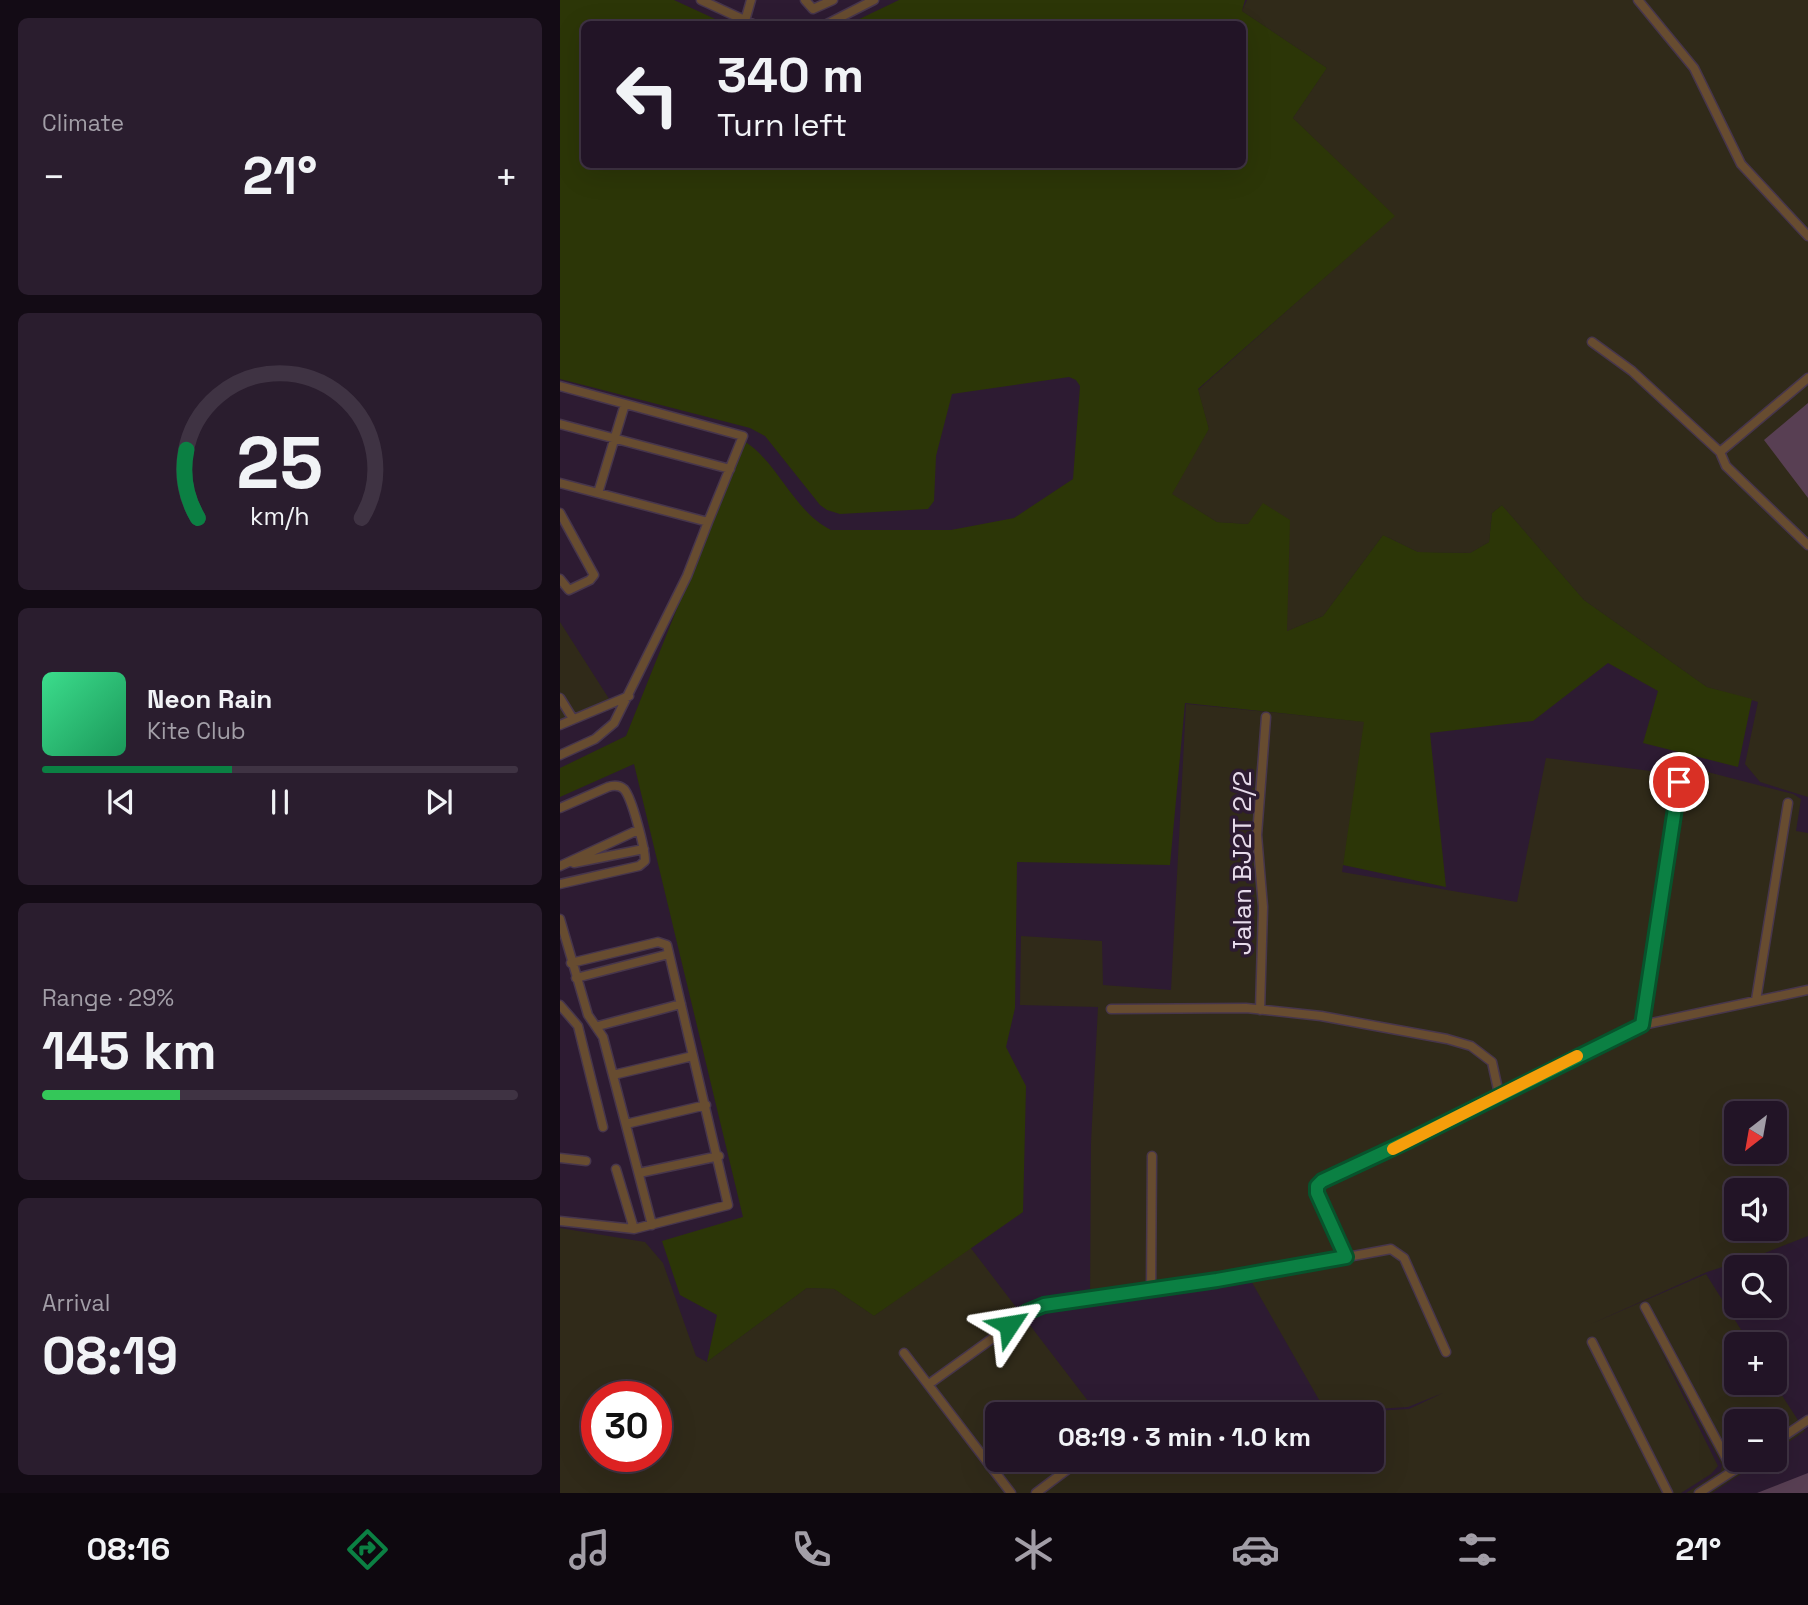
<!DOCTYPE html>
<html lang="en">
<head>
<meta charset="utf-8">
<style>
  :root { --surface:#221426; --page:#2a1d2e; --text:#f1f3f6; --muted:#a29ea7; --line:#3f3343; --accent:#0b8043 }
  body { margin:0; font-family:"Space Grotesk",sans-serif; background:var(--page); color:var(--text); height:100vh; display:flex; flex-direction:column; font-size:26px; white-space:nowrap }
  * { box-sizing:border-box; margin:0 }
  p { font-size:23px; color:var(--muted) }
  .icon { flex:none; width:38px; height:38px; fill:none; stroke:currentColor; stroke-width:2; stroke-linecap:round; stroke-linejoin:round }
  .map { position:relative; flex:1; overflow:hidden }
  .details { display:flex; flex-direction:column; gap:18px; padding:18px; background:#130b15; width:560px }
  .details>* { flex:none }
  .banner { position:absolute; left:21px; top:21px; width:665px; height:147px; border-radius:10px; box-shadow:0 7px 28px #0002,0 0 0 2px var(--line); background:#221426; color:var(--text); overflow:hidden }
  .needle { width:46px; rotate:211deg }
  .controls { position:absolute; left:1164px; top:1101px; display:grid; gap:14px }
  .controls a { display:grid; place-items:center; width:63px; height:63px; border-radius:10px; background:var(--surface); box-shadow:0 7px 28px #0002,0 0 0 2px var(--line); font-size:35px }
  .speed { position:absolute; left:21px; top:1381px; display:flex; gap:14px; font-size:35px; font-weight:700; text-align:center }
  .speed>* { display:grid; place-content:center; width:91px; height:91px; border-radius:50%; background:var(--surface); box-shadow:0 7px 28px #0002,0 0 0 2px var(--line); line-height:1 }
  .speed .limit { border:10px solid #d22; background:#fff; color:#111 }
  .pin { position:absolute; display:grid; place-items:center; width:60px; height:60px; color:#fff; margin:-30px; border:4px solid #fff; border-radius:50%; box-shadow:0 2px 7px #0007 }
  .me { position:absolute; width:77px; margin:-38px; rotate:57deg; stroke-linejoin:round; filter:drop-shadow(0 0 5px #0008) }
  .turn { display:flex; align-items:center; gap:24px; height:147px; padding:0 21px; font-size:32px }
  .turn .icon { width:91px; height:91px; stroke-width:2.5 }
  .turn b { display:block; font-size:49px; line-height:60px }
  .big { font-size:52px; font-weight:700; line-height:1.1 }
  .details .card { flex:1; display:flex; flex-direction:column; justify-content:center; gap:10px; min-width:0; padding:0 24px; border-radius:10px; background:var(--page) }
  .details .dial { align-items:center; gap:0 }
  .dial svg { height:182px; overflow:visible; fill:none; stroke:var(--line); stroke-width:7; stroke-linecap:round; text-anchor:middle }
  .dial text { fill:var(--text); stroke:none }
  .song { display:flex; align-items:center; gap:21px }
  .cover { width:84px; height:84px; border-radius:10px; background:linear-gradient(135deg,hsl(150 70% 55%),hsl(150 70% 35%)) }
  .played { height:7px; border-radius:4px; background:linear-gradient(90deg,var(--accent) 40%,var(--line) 40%) }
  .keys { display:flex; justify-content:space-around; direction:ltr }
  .heat { display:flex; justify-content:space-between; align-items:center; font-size:38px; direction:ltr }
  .charge { height:10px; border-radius:5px; background:linear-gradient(90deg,#34c759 29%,var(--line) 0) }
  .trip { position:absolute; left:425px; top:1402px; width:399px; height:70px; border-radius:10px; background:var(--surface); box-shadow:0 7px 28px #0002,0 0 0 2px var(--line); font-weight:700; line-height:70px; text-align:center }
  .menu { display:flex; height:112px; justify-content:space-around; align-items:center; background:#0e080f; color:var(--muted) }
  .menu .icon { width:49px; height:49px }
  .menu .active { color:var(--accent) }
  .menu b { font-size:32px; color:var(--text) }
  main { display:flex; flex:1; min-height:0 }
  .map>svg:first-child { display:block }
  .industrial { fill:#302a19; fill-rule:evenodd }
  .green { fill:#2c3607 }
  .building { fill:#583f53 }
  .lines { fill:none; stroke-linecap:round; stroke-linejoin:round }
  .minor-casing { stroke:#47364c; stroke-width:11 }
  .minor { stroke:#674c30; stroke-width:8 }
  .route-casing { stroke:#07532c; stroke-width:18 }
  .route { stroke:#0b8043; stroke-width:12 }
  .slow { stroke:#f59e0b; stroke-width:12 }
  .labels { text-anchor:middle; stroke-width:7; stroke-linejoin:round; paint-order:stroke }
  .street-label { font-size:26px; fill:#e7dbeb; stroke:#2d1b32 }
</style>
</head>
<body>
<main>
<section class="details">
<div class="card"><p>Climate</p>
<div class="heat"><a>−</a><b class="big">21°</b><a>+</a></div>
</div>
<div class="card dial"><svg viewBox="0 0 100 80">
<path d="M14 69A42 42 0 1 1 86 69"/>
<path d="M14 69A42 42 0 0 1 9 39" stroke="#0b8043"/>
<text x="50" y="56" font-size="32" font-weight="700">25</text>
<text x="50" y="72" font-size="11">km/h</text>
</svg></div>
<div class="card">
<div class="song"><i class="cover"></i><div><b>Neon Rain</b><p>Kite Club</p></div></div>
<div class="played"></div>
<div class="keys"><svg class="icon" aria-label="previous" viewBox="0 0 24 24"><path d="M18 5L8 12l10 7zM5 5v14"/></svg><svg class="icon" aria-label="pause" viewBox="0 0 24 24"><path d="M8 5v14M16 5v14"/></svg><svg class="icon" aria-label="next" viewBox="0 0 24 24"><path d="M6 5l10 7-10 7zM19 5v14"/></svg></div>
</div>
<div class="card"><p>Range · 29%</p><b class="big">145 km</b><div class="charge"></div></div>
<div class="card"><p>Arrival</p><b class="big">08:19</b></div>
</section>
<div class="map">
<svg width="1248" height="1493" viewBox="0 0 1248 1493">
  <rect width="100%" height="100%" fill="#2d1b32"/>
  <!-- industrial -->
  <path class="industrial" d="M687 0H1248V797L1200 782 1185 764 1198 702 1147 687 1024 600 942 505 932 513 929 542 910 553 858 552 823 535 763 616 727 631 688 524 657 522 611 494 649 429 638 390 834 216 733 118 767 68 682 11Z
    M0 622 53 705 0 730Z
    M626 704 807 722 782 872 957 902 986 758 1099 772 1101 757 1124 761 1132 768 1233 794 1241 799 1236 831 1248 833V1236L1197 1256 1147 1272 1031 1324 1146 1274 1190 1344H1176V1382L1214 1383 1245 1431 1215 1451 1214 1421H1176V1460H1202L1152 1493H1126L1161 1471 1162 1465 1099 1347 1158 1466 1151 1474 1121 1493H0V1228L85 1242 103 1263 136 1356 147 1362 247 1288 274 1289 314 1316 410 1247 538 1414H438V1460H812V1414H758L849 1409 883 1393 848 1407 766 1412 690 1279 530 1306 531 1143 538 1007 460 1005 461 936 542 941 543 985 611 990ZM1176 1113H1214V1152H1176ZM1176 1190H1214V1228H1176ZM37 1396H96V1456H37Z"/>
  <!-- green -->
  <path class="green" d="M0 0H114L166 24H24V164H682V24H289L339 0H685L682 11 767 68 733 118 835 216 638 389 649 429 612 494 657 522 688 524 703 503 730 520 727 631 763 616 823 535 858 552 910 553 929 542 932 513 942 505 1024 600 1147 687 1192 699 1178 767 1083 743 1098 691 1048 663 973 721 870 733 886 887 783 865 804 722 625 703 610 865 457 862 455 1008 446 1047 466 1086 463 1212 314 1316 274 1289 247 1288 147 1362 157 1315 120 1295 102 1241 183 1217 74 764 0 797V768L66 736 184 441C219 463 233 511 271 530H391L454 518 513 479 520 386 516 380 509 377 392 394 376 456 374 501 368 509 280 514 267 510 260 505 205 436 190 428 0 379Z"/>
  <!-- building -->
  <path class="building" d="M1248 403V498L1204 440Z
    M1248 1473V1493H1197Z"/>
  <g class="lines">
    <defs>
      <path id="minor" d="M141 0 193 24
        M245 0 253 9 273 0
        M1078 0 1134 68 1181 164 1248 236
        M185 21 191 0
        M267 24 314 0
        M1032 342 1072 371 1160 452 1166 466 1248 545
        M0 386 183 436 148 522 0 483
        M0 424 170 469
        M1160 452 1248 378
        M38 493 65 404
        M0 513 34 575 30 580 9 590 0 579
        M0 698 13 719
        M0 725 69 696
        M0 755 35 739 54 723 127 576 148 522
        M0 808 48 787C54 785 59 785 64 789 72 798 85 848 85 861L79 866 0 884
        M14 863 84 849
        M0 866 78 830
        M0 919 28 1015 43 1037 92 1225
        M16 978 109 954
        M1196 1000 1228 803
        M0 1005 18 1026 43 1127
        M551 1009 686 1008 761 1016 887 1039 911 1046 932 1062 939 1094
        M700 1010 703 907 697 835 706 717
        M1082 1025 1119 782
        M38 1026 121 1004
        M53 1075 133 1056
        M66 1124 146 1105
        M0 1158 26 1161
        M56 1169 74 1229
        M79 1173 159 1156
        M0 1221 74 1229 168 1205 107 945 98 942 11 963
        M786 1257 757 1193V1186L762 1181 850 1141 1082 1025 1248 990
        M591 1290 592 1156
        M1085 1307 1173 1471
        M1032 1342 1108 1493
        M344 1353 451 1493
        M369 1384 476 1307 657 1281 831 1249 844 1258 886 1352
        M1214 1443 1248 1420
        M476 1493 520 1460
        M1139 1493 1190 1460"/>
    </defs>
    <!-- minor casing -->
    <use href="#minor" class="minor-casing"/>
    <!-- minor -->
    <use href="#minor" class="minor"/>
  </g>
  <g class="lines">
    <defs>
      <path id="route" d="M449 1325 467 1312 484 1305 657 1280 786 1257 757 1193V1186L762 1181 850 1140 1082 1025 1119 782"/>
    </defs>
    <!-- route casing -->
    <use href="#route" class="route-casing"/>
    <!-- route -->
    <use href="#route" class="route"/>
    <!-- slow -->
    <path class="slow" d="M833 1149 1017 1056"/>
  </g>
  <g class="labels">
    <!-- street labels -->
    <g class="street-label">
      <text transform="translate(682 863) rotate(-90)" y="9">Jalan BJ2T 2/2</text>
    </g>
  </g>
</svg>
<div class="controls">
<a><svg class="needle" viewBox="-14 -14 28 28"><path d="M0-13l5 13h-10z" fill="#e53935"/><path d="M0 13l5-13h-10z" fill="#a29ea7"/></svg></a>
<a><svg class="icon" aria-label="sound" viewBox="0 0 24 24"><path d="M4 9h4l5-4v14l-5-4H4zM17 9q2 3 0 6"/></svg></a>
<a><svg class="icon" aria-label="search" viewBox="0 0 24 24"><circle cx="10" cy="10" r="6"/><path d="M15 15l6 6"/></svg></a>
<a>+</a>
<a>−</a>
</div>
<div class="speed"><div class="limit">30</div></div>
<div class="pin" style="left:1119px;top:782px;background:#d93025"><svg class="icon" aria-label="arrive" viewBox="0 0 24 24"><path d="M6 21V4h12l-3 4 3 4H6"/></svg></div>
<svg class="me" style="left:449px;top:1325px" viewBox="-20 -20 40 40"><path d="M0-17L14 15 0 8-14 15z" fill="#0b8043" stroke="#fff" stroke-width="4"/></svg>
<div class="trip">08:19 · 3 min · 1.0 km</div>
<div class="banner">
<div class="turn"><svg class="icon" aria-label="left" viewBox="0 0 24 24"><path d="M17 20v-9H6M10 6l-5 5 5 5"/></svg><div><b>340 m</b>Turn left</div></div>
</div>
</div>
</main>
<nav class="menu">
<b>08:16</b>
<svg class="icon active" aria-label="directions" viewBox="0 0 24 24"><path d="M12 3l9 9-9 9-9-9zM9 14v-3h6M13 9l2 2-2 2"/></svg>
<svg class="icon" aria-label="music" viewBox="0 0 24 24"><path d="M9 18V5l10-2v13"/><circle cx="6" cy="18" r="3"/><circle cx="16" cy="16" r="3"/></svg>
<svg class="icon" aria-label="phone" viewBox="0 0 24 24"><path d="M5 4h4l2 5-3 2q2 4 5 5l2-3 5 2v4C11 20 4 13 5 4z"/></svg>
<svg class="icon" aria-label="climate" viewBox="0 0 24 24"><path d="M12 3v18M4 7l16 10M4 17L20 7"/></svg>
<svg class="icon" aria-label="car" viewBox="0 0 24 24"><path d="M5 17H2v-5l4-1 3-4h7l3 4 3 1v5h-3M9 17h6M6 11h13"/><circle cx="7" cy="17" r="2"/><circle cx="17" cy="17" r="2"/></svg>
<svg class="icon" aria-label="filters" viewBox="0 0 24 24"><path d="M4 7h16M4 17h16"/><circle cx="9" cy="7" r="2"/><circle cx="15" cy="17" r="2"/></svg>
<b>21°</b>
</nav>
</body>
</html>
